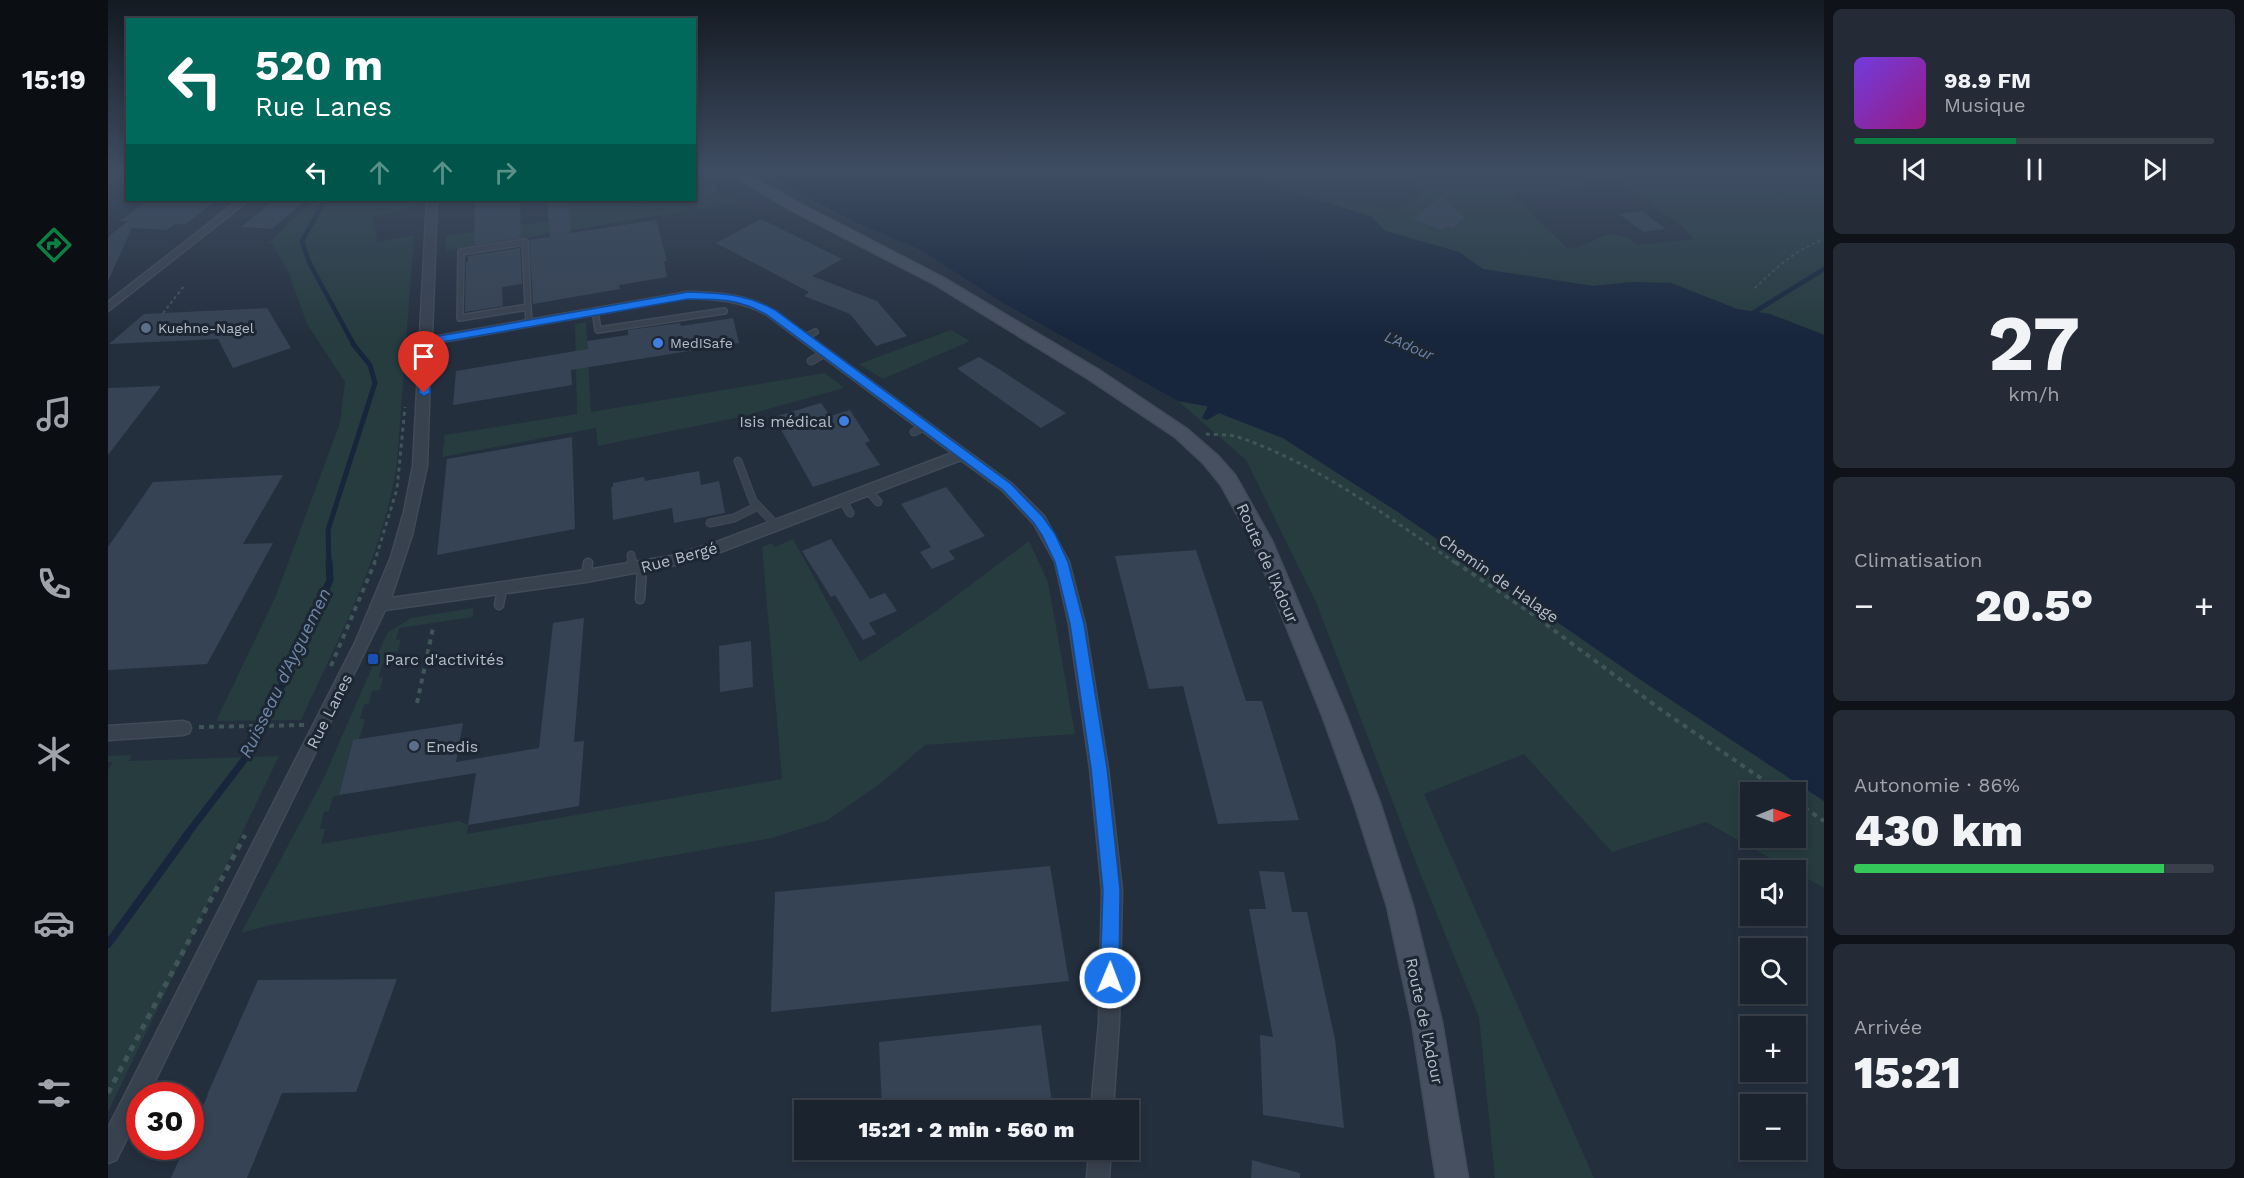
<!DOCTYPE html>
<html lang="fr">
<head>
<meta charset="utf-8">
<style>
  :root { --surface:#1b232e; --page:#242b36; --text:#f1f3f6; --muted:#a0a4aa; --line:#39404a; --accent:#0b8043 }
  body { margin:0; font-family:"Work Sans",sans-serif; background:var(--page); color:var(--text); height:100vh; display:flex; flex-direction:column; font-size:22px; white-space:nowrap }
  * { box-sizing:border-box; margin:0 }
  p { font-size:20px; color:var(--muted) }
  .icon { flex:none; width:33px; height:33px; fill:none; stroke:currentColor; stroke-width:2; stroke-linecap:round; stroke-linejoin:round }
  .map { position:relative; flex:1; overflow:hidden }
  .panel { display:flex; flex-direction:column; gap:9px; padding:9px; background:#0f1319; width:420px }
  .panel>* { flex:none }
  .banner { position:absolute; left:18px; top:18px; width:570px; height:183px; border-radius:0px; box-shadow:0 3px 9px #0003,0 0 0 2px var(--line); background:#00695c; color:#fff; overflow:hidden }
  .needle { width:39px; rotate:89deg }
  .controls { position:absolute; left:1632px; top:782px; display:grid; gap:12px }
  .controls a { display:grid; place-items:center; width:66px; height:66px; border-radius:0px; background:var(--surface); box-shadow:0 3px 9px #0003,0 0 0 2px var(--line); font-size:30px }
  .speed { position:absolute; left:18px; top:1082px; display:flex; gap:12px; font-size:30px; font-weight:700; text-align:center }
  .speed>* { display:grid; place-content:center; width:78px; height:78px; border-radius:50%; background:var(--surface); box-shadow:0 3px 9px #0003,0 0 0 2px var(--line); line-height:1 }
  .speed .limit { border:9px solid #d22; background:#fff; color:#111 }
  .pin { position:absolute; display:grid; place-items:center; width:51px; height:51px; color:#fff; margin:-62px -26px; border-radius:50% 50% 50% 0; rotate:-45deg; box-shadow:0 0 6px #0007 }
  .pin .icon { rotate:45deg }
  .me { position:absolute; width:66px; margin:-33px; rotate:1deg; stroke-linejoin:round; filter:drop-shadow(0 0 4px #0008) }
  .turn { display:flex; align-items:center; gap:21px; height:126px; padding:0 30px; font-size:27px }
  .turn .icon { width:78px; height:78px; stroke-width:2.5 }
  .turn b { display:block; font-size:42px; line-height:51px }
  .lanes { display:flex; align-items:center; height:57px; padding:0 30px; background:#0003; justify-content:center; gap:30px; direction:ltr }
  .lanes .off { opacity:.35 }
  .big { font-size:45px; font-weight:800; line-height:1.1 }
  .panel .widget { flex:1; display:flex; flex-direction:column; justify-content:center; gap:9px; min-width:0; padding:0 21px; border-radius:9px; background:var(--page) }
  .panel .dial { align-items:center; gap:0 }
  .dial b { font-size:78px; line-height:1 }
  .song { display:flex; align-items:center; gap:18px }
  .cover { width:72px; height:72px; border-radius:9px; background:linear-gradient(135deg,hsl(260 70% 55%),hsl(310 70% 35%)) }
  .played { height:6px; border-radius:3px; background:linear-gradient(90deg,var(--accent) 45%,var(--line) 45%) }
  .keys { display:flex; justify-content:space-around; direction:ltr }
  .heat { display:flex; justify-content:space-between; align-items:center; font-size:33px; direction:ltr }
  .charge { height:9px; border-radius:4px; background:linear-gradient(90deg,#34c759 86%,var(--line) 0) }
  .trip { position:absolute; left:686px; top:1100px; width:345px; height:60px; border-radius:0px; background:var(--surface); box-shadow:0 3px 9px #0003,0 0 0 2px var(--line); font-weight:800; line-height:60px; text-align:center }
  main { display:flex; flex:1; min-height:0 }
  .menu { display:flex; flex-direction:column; width:108px; justify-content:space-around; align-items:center; background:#0b0e12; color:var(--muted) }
  .menu .icon { width:42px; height:42px }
  .menu .selected { color:var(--accent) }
  .menu b { font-size:27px; color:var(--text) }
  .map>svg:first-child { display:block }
  .green { fill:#263c3f; fill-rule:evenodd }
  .water { fill:#17263c }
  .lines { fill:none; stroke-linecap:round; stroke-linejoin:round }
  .stream-far3 { stroke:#17263c; stroke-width:4.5 }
  .stream-far2 { stroke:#17263c; stroke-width:5 }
  .stream-far1 { stroke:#17263c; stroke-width:7 }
  .stream { stroke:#17263c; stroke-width:8 }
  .building { fill:#364354 }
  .lane-far2-casing { stroke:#414a57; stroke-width:8 }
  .lane-far1-casing { stroke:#414a57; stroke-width:9 }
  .lane-casing { stroke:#414a57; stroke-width:11 }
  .street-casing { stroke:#414a57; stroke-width:3 }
  .secondary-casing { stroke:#414a57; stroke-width:3 }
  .path-far3 { stroke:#3f5557; stroke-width:2; stroke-dasharray:3 3; stroke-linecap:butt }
  .path-far2 { stroke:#3f5557; stroke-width:3; stroke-dasharray:4 4; stroke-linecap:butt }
  .path-far1 { stroke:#3f5557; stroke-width:4; stroke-dasharray:5 5; stroke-linecap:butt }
  .path { stroke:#3f5557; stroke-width:5; stroke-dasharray:6 6; stroke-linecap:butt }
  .lane-far2 { stroke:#38414e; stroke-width:5 }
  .lane-far1 { stroke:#38414e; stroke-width:7 }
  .lane { stroke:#38414e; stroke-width:8 }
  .street { fill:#38414e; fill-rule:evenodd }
  .secondary { fill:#465061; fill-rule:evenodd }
  .route { fill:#1a73e8; stroke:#114b97; stroke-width:1.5 }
  .service-dot { fill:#5c6f8a; stroke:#1d2633; stroke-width:2 }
  .shop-dot { fill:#3f7fe0; stroke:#1d2633; stroke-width:2 }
  .transit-dot { fill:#1a4fb4; stroke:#1d2633; stroke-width:2 }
  .labels { text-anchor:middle; stroke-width:6; stroke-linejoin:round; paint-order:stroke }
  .far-poi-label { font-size:14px; fill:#b4bcc9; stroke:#1d2633; text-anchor:start }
  .far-water-label { font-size:15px; font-style:italic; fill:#6d86a8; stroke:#1d2633 }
  .poi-label { font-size:16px; fill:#b4bcc9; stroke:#1d2633; text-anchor:start }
  .street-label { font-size:16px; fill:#b4bcc9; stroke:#1d2633 }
  .water-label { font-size:18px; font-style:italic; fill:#6d86a8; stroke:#1d2633 }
</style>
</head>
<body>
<main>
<nav class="menu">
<b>15:19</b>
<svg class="icon selected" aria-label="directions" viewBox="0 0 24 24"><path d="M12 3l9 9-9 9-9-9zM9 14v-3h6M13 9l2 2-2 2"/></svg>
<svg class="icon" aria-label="music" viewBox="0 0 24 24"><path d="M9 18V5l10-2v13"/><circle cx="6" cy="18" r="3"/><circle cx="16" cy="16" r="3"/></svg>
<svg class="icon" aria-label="phone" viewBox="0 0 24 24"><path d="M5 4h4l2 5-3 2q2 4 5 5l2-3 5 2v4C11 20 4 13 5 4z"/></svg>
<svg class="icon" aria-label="climate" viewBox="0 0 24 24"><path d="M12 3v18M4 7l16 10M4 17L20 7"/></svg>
<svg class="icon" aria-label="car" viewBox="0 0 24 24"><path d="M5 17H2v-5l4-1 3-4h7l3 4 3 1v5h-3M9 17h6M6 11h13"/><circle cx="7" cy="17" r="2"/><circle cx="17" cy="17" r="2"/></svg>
<svg class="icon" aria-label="filters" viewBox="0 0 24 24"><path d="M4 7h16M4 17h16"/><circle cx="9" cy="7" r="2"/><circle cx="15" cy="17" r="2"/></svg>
</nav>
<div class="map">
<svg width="1716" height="1178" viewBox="0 0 1716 1178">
  <rect width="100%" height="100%" fill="#242f3e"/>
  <!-- green -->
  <path class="green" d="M1299 170H1443C1458 172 1472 178 1481 190L1404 194 1459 248C1490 248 1496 219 1530 245L1586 239 1573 225 1493 170H1716V335L1662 314 1629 309 1563 283 1523 282 1485 286 1374 269 1351 252 1277 231 1263 216 1224 204 1233 201 1287 210 1312 194Z
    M587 178 608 187V193L631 202 338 251V236L461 218 460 200H523L534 205 554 200H586Z
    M206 200H307V207L264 217 270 242 306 235 289 464C275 554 231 638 193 720L108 721 167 598 232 423 237 382 199 324 180 271 164 244H159Z
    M478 322 483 412 717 373 736 388 632 417 490 446 488 428 334 457 337 435 469 414 467 324Z
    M843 330 862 341 775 379 751 364Z
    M1070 401 1100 407 1094 418 1099 420 1111 413 1175 438 1290 512 1536 682 1716 801V888L1598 822 1504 852 1416 754 1316 794 1486 1178H1387L1371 1017 1312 873 1208 602 1138 460ZM1642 792H1688V837H1642Z
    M685 539 752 662 824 614 921 541 940 582 967 734 817 745 773 783 720 820 664 838 162 925 133 933 214 782 279 633 303 618 365 608V617L291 628 288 640 293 639 290 651 282 653 279 663 274 664 271 678 275 677 272 690 264 691 261 703 256 705 252 719H257L251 740H245L231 795 225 797 221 811 216 812 212 829H217L213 844 351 821 360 825 359 834 674 779 654 547 664 543 667 547Z
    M24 755 21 761 171 756 0 1112V770L5 762H0V756Z"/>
  <!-- water -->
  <path class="water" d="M656 170H1123L1176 190 1263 216 1277 231 1351 252 1375 269 1485 286 1523 282 1563 283 1629 309 1662 314 1716 335V801L1536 682 1290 512 1175 438 1111 413 1099 420 1094 418 1100 406 1070 401 892 301 809 248 756 226 690 192Z"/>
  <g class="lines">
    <!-- stream-far3 -->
    <path class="stream-far3" d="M217 200 194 241 201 262 246 345
      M1640 316 1716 269"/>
    <!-- stream-far2 -->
    <path class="stream-far2" d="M221 564 220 530 267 383 262 365 245 344"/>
    <!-- stream-far1 -->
    <path class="stream-far1" d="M77 837 136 760 180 674 222 580 221 562"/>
    <!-- stream -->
    <path class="stream" d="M0 944 79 835"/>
  </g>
  <!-- building -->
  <path class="building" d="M1334 196 1356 218 1345 228 1339 226 1334 230 1305 219Z
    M41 200H109L78 224H67L59 230 24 228 0 281V237L20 221H12Z
    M166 200H198L164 229 133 227Z
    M367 200H412L413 238 366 245Z
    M439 200H460L463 233 548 220 559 261H556L559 277 511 285 512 289 425 304 421 240 442 237Z
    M1534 211 1558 229 1535 232 1511 214Z
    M653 219 734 259 704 276 769 301 799 336 768 346 742 314 696 296 701 292 608 243Z
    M412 248 414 284 394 287 395 306 357 312 358 262H360V256Z
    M159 308 183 348 125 368 110 339 1 344 36 314Z
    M625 318 631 343 463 370 464 385 345 405 348 371 480 349 479 341 520 335V330L572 323 573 326Z
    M871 357 891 369 958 413 933 428 851 370 850 368Z
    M53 386 0 455V388Z
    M713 403 722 416 742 410 762 441 757 443 772 465 705 487 666 417Z
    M464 437 467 529 329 555 339 459Z
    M591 471 593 485 611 481 617 513 566 523 564 508 505 520 503 487H505V483L536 477 537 481Z
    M175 475 135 544 165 543 99 664 0 670V547L45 482Z
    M838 487 877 536 841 551 847 559 824 569 812 552 823 547 793 504Z
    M723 539 762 599 777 593 789 611 761 623 768 634 755 640 727 595 723 597 694 551Z
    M1088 550 1138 701H1154L1191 820 1110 824 1075 686 1041 689 1007 556Z
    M476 618 466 742 476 741 471 806 360 825 368 773 231 795 245 740 355 723 348 762 431 748 445 623Z
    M643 641 645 687 612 692 611 646Z
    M942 866 961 981 663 1012 667 892Z
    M1151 871 1176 872 1184 912H1199L1227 1039 1236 1128 1155 1115 1152 1035 1165 1037 1141 909H1158Z
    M289 979 248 1092 174 1093 139 1178H63L77 1146H82V1134L100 1095H99L150 980Z
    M933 1025 945 1110H774L771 1042Z
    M1144 1160 1192 1173V1178H1143Z"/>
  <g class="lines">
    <defs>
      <path id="lane-far2" d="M0 179 12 170
        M417 242 420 307 352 318 353 252Z
        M420 307 421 323
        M487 311 490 330 616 311
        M697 337 707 332"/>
      <path id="lane-far1" d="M703 361 717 353
        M806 432 816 427
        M630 461 645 501 669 526
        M760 490 770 502
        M735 501 742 513
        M602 523 626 518 650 506
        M523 555 524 564"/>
      <path id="lane" d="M524 562V569
        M478 576 480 563
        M532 599 534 568
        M391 605 394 589"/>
      <path id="street" d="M131 200H141L0 311V302Z
        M319 200H329L324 337 580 292C611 292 640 295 667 311L904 484 936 516 961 562 977 624 1000 768 1014 890 1011 1022 1005 1110H983L991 1022 994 890 982 768 961 624 947 562 926 524 894 490 853 460 615 551 563 566 478 582 277 610 40 1095H32V1112L8 1160 0 1163V1128L247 643 283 557 296 512 305 466ZM580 298C609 299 634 301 659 315L844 453 606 543 563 556 478 570 283 598 304 535 319 466 323 344Z
        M75 721 81 723 83 728 81 733 75 735 0 740V726Z
        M981 1149H1003L1001 1178H979Z"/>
      <path id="secondary" d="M616 170H632L689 202 836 278 991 370 1079 429 1110 456 1127 475 1164 541 1238 715 1272 803 1305 906 1334 1022 1360 1178H1328L1304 1022 1279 906 1246 803 1214 715 1144 541 1113 485 1096 464 1067 437 979 378 826 284 679 208Z"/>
    </defs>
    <!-- lane-far2 casing -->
    <use href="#lane-far2" class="lane-far2-casing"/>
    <!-- lane-far1 casing -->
    <use href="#lane-far1" class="lane-far1-casing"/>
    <!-- lane casing -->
    <use href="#lane" class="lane-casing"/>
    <!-- street casing -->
    <use href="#street" class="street-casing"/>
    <!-- secondary casing -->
    <use href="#secondary" class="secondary-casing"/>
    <!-- path-far3 -->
    <path class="path-far3" d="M1647 288C1663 272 1693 245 1716 240
      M55 313 76 286"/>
    <!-- path-far2 -->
    <path class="path-far2" d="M1098 434C1108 435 1121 434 1130 437 1210 464 1280 517 1349 564
      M266 564 289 489 297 407"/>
    <!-- path-far1 -->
    <path class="path-far1" d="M1347 562 1420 611 1552 709 1673 792
      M223 666 267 562
      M309 703 325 628
      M91 727 197 725
      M1688 802 1716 821"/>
    <!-- path -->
    <path class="path" d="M0 1093 137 835"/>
    <!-- lane-far2 -->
    <use href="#lane-far2" class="lane-far2"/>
    <!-- lane-far1 -->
    <use href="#lane-far1" class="lane-far1"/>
    <!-- lane -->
    <use href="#lane" class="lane"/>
    <!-- street -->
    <use href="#street" class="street"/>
    <!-- secondary -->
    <use href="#secondary" class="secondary"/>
  </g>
  <!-- sky -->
  <linearGradient id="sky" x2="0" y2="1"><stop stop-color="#141a22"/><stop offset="0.51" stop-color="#3f4d63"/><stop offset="1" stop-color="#3f4d63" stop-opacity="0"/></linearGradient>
  <rect width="1716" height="335" fill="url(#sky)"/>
  <!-- route -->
  <path class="route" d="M580 292C612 293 638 294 667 310L903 484 935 517 947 534 960 562 976 624 999 768 1012 890 1011 978 1008 985 1002 987 995 985 992 978 995 890 983 768 962 624 947 562 934 535 926 523 895 490 659 315C632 299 611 299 580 299L323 344 322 393 316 396 311 393 314 339Z"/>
  <!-- markers -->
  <g class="service-dot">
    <circle cx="38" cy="328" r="6"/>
    <circle cx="306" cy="746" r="6"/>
  </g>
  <g class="shop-dot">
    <circle cx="550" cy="343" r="6"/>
    <circle cx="736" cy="421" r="6"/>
  </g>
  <rect class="transit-dot" x="259" y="653" width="12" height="12" rx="3"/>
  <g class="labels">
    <!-- far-poi labels -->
    <g class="far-poi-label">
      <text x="50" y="333">Kuehne-Nagel</text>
      <text x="562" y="348">MedISafe</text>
    </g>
    <!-- far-water labels -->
    <g class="far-water-label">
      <text transform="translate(1301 346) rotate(23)" y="5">L'Adour</text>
    </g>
    <!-- poi labels -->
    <g class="poi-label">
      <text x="724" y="427" text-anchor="end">Isis médical</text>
      <text x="277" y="665">Parc d'activités</text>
      <text x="318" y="752">Enedis</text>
    </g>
    <!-- street labels -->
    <g class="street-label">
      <text transform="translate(571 557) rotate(-15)" y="6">Rue Bergé</text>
      <text transform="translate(1160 563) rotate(66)" y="6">Route de l'Adour</text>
      <text transform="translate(1391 578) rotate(35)" y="6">Chemin de Halage</text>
      <text transform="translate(221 711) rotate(-63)" y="6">Rue Lanes</text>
      <text transform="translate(1317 1021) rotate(78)" y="6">Route de l'Adour</text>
    </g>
    <!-- water labels -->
    <g class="water-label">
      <text transform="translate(177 673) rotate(-64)" y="6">Ruisseau d'Ayguemen</text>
    </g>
  </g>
</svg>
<div class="controls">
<a><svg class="needle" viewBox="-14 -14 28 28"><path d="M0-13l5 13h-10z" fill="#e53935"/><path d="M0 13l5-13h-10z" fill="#a0a4aa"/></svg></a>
<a><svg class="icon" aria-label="sound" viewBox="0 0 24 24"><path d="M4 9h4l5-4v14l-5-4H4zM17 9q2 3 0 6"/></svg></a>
<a><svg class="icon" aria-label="search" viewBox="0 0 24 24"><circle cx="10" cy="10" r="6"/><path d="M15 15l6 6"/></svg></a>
<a>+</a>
<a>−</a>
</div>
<div class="speed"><div class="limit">30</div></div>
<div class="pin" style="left:316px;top:393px;background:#d93025"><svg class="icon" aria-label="arrive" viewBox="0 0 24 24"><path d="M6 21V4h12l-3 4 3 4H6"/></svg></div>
<svg class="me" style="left:1002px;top:978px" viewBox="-20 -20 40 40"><circle r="17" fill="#1a73e8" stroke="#fff" stroke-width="3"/><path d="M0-11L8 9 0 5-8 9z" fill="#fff"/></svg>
<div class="trip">15:21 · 2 min · 560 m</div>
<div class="banner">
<div class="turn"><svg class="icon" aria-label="left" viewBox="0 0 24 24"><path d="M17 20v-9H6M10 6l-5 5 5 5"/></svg><div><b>520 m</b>Rue Lanes</div></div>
<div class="lanes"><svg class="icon" aria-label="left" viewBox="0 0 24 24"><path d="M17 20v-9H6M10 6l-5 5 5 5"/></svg><svg class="icon off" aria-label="ahead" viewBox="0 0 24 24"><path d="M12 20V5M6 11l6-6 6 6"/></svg><svg class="icon off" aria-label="ahead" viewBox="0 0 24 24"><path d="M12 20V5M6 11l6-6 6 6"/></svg><svg class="icon off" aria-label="right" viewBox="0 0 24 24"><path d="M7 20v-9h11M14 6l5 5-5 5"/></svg></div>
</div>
</div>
<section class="panel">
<div class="widget">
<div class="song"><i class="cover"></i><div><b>98.9 FM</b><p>Musique</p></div></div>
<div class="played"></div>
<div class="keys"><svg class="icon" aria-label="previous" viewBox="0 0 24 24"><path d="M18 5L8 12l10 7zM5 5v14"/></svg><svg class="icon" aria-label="pause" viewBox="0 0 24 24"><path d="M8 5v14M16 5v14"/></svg><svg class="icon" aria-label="next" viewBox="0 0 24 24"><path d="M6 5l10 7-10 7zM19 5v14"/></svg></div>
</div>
<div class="widget dial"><b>27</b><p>km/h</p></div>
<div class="widget"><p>Climatisation</p>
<div class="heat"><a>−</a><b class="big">20.5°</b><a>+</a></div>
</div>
<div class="widget"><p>Autonomie · 86%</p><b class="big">430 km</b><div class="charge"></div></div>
<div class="widget"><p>Arrivée</p><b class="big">15:21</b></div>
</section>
</main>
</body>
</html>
